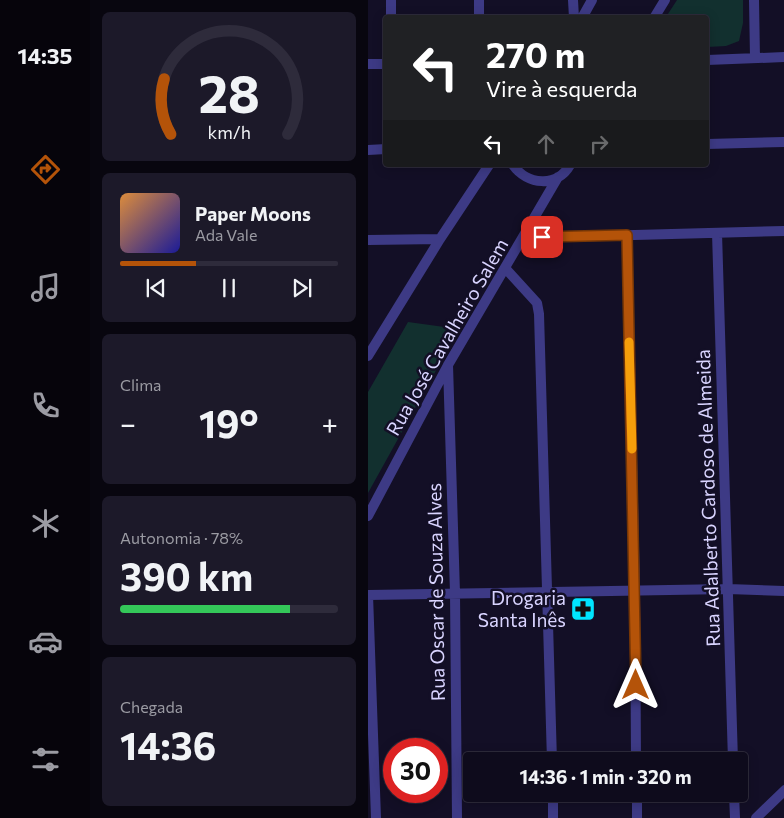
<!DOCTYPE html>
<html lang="pt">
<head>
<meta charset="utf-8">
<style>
  :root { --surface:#0e0b1c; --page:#1c1929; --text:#f1f3f6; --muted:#9b9ba3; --line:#2e2b3b; --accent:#b45309 }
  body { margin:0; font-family:Commissioner,sans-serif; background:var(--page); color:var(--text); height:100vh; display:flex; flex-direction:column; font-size:19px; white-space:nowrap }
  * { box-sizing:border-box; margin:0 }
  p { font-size:16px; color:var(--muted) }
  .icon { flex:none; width:28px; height:28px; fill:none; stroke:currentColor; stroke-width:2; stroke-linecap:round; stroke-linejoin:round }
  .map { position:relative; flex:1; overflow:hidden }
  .sheet { display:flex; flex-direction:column; gap:12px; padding:12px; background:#08060f; width:278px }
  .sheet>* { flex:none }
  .top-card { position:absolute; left:15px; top:15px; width:326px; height:152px; border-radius:5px; box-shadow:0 2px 12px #0003,0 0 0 1px var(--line); background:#202124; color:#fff; overflow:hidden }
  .speed { position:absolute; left:15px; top:738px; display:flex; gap:10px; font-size:25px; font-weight:700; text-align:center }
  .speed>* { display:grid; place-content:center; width:65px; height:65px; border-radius:50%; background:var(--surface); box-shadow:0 2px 12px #0003,0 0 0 1px var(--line); line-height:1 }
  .speed .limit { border:8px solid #d22; background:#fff; color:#111 }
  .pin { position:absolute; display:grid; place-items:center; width:42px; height:42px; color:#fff; margin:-21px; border-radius:10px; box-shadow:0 2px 8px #0006 }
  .me { position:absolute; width:55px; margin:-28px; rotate:0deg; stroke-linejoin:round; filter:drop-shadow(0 0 4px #0008) }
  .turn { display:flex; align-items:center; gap:18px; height:105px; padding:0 20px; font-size:22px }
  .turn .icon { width:65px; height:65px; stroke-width:2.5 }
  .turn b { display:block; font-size:35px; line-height:42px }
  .lanes { display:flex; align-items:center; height:48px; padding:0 20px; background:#0003; justify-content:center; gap:25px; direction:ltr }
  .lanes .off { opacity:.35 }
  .big { font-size:38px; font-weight:700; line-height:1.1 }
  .sheet .card { flex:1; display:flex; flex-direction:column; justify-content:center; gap:8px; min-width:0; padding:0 18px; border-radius:8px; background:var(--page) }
  .sheet .dial { align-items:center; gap:0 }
  .dial svg { height:130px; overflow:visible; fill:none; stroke:var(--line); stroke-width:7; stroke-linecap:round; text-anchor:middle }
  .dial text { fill:var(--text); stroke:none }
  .song { display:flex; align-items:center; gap:15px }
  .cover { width:60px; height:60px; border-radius:8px; background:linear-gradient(135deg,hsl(30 70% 55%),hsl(240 70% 35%)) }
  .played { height:5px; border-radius:2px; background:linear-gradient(90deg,var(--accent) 35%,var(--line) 35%) }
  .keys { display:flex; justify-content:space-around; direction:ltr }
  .heat { display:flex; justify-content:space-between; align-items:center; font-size:28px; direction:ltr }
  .charge { height:8px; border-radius:4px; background:linear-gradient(90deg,#34c759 78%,var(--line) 0) }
  .trip { position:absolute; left:95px; top:752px; width:285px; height:50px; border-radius:5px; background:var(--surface); box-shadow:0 2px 12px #0003,0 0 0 1px var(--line); font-weight:700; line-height:50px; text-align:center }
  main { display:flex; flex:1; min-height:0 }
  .menu { display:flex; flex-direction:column; width:90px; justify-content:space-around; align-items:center; background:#06040b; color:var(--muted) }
  .menu .icon { width:35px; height:35px }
  .menu .active { color:var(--accent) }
  .menu b { font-size:22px; color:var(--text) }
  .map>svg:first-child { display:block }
  .green { fill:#12302f }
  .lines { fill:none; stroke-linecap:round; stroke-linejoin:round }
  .minor { stroke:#3d3a85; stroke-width:10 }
  .route-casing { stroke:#753606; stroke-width:12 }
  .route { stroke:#b45309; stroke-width:9 }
  .slow { stroke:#f59e0b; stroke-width:9 }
  .labels { text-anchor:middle; stroke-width:5; stroke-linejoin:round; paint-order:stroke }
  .street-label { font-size:19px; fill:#d9d4ff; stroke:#130f26 }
  .poi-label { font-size:19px; fill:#d9d4ff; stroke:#130f26; text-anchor:end }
</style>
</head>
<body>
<main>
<nav class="menu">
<b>14:35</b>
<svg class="icon active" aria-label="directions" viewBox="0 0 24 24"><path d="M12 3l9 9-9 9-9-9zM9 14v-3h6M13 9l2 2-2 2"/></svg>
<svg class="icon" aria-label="music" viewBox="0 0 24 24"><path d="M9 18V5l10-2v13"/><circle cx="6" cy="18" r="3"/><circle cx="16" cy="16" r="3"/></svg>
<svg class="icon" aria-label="phone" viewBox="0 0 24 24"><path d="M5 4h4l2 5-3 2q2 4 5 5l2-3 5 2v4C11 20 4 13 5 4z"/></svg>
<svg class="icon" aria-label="climate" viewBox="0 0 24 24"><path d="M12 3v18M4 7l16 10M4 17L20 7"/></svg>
<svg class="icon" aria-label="car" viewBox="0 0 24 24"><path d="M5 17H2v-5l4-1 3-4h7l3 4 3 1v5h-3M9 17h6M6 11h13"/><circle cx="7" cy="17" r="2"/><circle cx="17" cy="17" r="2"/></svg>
<svg class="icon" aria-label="filters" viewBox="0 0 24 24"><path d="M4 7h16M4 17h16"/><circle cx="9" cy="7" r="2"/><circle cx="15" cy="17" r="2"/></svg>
</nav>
<section class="sheet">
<div class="card dial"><svg viewBox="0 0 100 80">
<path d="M14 69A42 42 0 1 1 86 69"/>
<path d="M14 69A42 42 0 0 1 10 35" stroke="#b45309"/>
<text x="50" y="56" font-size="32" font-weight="700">28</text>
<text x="50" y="72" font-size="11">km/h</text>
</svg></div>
<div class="card">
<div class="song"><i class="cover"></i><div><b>Paper Moons</b><p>Ada Vale</p></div></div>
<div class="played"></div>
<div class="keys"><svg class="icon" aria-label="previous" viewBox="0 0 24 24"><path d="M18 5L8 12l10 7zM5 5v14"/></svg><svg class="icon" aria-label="pause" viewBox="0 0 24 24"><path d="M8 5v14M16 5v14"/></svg><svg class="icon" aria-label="next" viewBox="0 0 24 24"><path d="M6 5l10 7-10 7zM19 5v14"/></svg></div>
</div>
<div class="card"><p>Clima</p>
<div class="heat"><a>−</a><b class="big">19°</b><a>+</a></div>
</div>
<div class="card"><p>Autonomia · 78%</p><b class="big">390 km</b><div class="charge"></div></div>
<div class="card"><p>Chegada</p><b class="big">14:36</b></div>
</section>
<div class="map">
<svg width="417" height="818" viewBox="0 0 417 818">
  <rect width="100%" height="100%" fill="#130f26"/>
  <!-- green -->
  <path class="green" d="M309 0H375V23L371 41 358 46 339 47V18L298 17Z
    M40 322 91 329 0 493V392Z"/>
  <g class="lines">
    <!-- minor -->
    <path class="minor" d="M23 0V18
      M111 0V18
      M205 0 206 18
      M386 0 387 58
      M214 18 224 0
      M286 18 297 0
      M339 60 417 57
      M0 64H18
      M339 144 417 142
      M0 150 18 149
      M145 165C159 185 189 188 202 165
      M349 233 365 761
      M259 235 267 590 268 761
      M156 238 417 231
      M0 240 72 239
      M138 269 169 303 171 314 184 761
      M0 356 72 239 121 165
      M80 365 87 593 89 818
      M0 516 80 365 190 177
      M185 794V818
      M269 794V818
      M366 794 367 818
      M8 818 0 595 360 589 417 591
      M388 818 417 790"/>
  </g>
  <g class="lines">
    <defs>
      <path id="route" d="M174 237 259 235 268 685"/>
    </defs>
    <!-- route casing -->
    <use href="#route" class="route-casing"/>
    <!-- route -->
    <use href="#route" class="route"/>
    <!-- slow -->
    <path class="slow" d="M261 342 264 449"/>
  </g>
  <!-- icons -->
  <defs>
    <symbol id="pharmacy-square" viewBox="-11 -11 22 22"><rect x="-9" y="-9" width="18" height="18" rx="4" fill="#00e5ff" stroke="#130f26"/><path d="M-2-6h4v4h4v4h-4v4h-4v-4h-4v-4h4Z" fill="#111"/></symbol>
  </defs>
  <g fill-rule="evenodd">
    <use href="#pharmacy-square" x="201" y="595" width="28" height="28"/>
  </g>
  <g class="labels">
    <!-- street labels -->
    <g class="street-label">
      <text transform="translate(79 337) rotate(-60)" y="7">Rua José Cavalheiro Salem</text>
      <text transform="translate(340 498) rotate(-92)" y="7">Rua Adalberto Cardoso de Almeida</text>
      <text transform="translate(68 592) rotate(-91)" y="7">Rua Oscar de Souza Alves</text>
    </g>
    <!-- poi labels -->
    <g class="poi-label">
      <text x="198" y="605">Drogaria<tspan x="198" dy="22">Santa Inês</tspan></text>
    </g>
  </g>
</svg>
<div class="speed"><div class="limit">30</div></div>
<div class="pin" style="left:174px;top:237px;background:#d93025"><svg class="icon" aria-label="arrive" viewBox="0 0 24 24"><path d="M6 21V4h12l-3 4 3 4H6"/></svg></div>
<svg class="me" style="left:268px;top:685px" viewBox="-20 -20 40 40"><path d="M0-17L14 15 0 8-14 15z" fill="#b45309" stroke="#fff" stroke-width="4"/></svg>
<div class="trip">14:36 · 1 min · 320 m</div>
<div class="top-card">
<div class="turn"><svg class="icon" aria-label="left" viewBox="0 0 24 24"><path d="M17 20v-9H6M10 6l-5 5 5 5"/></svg><div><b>270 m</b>Vire à esquerda</div></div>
<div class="lanes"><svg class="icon" aria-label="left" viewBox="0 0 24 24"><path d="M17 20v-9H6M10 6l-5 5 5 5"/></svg><svg class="icon off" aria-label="ahead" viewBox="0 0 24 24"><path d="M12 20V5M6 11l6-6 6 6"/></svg><svg class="icon off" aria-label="right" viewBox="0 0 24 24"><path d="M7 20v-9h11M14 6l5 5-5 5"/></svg></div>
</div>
</div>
</main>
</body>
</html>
